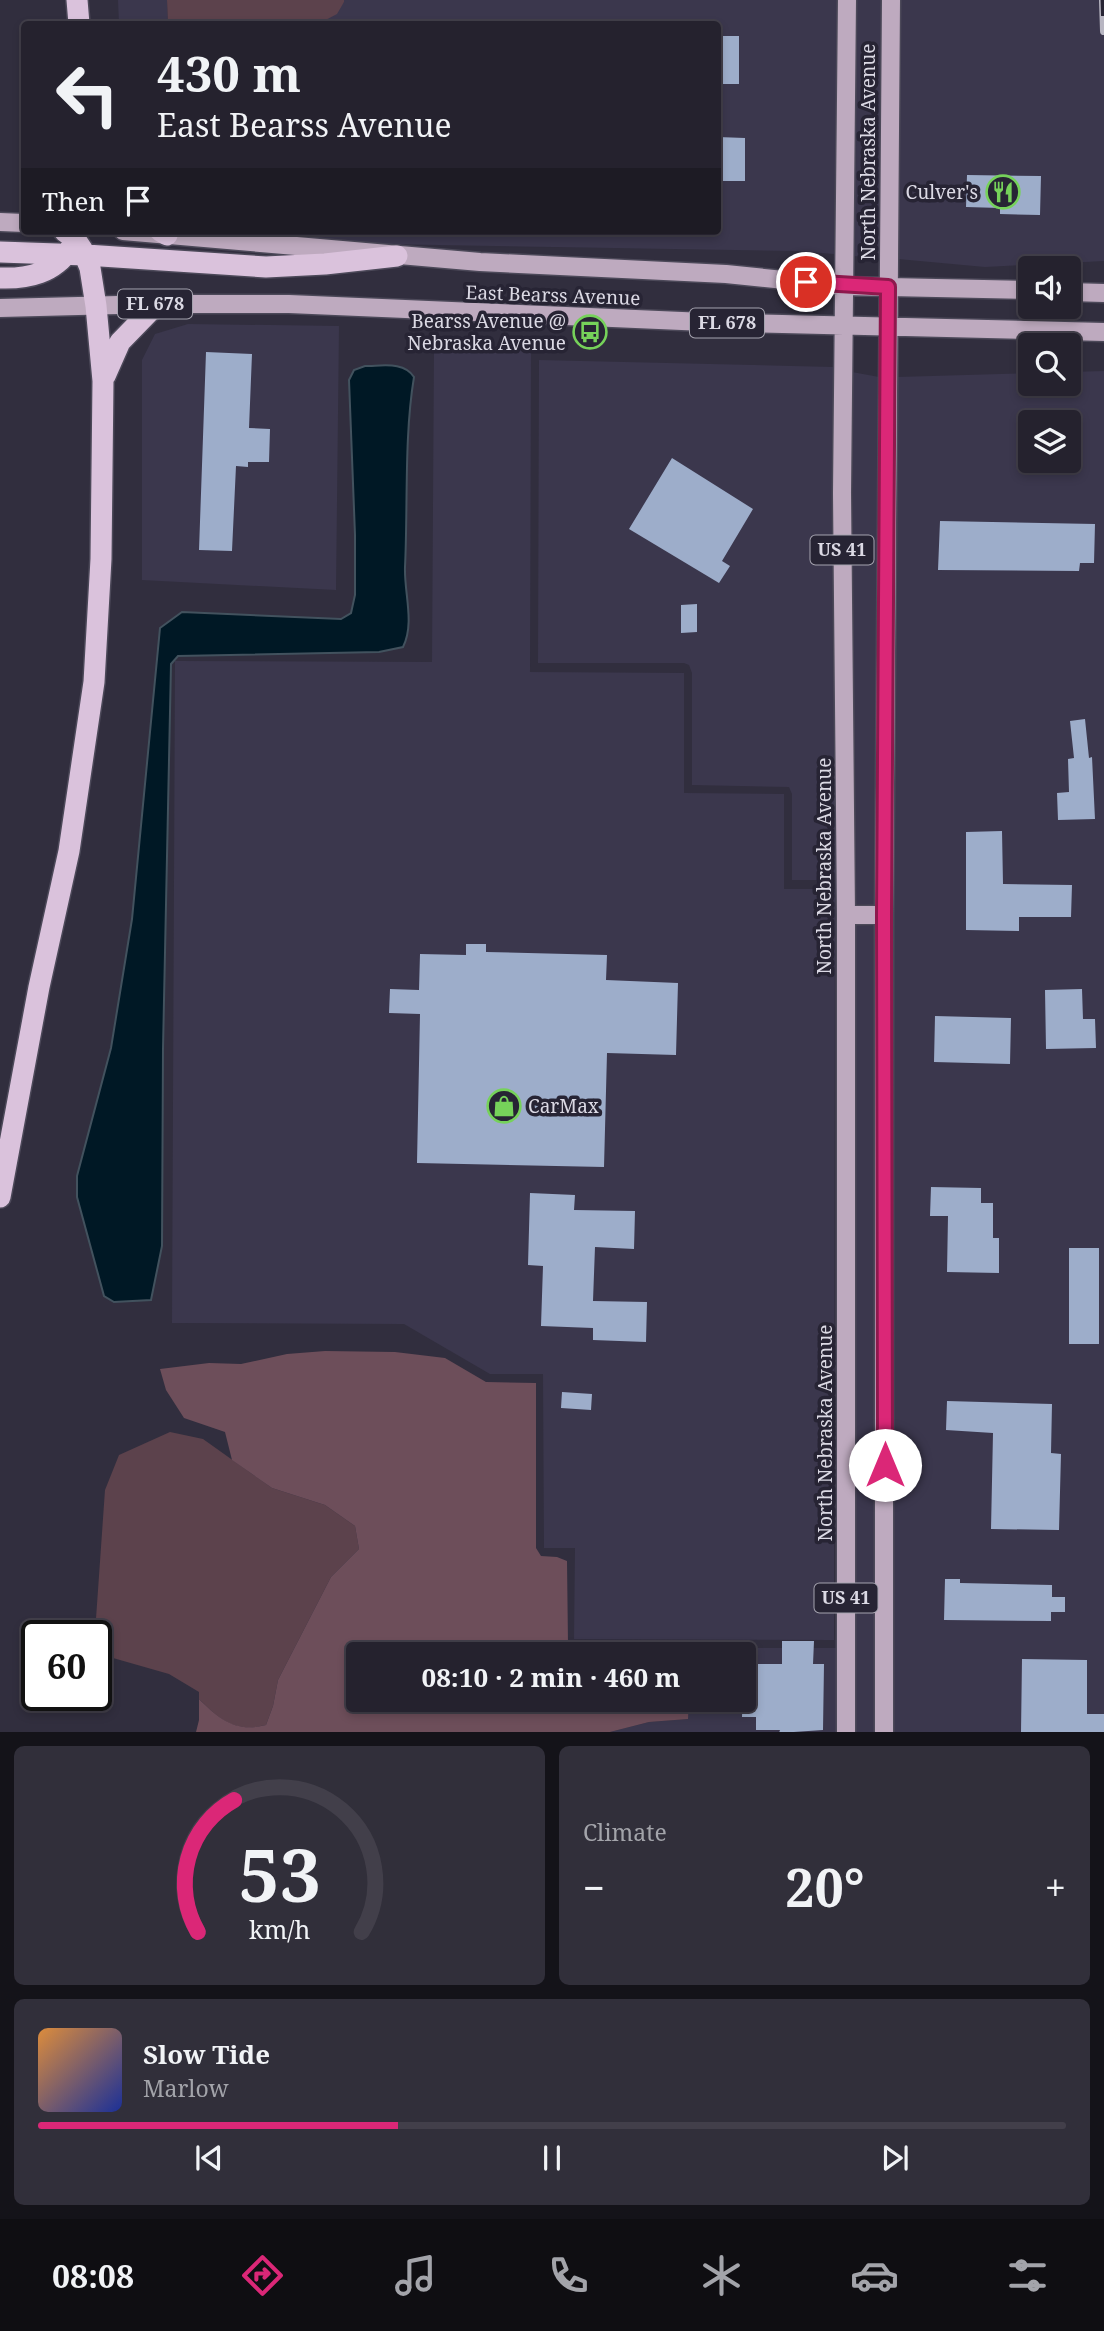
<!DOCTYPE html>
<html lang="en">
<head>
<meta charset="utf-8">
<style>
  :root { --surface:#25222e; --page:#312f3a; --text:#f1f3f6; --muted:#a3a4aa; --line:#423f4a; --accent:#db2777 }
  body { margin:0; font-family:"Noto Serif",serif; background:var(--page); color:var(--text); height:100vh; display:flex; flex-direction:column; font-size:26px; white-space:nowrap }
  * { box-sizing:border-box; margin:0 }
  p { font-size:23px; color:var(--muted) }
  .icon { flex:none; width:38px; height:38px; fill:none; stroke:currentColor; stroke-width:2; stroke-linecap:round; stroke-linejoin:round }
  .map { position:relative; height:1732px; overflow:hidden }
  .side { display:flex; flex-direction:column; gap:14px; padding:14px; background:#141319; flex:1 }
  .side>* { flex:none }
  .top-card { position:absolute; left:21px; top:21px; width:700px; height:214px; border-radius:7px; box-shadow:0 4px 10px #0003,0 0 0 2px var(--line); background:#25222e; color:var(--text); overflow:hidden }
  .tools { position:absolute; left:1018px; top:256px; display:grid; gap:14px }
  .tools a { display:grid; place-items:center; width:63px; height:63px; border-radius:7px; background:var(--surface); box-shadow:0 4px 10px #0003,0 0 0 2px var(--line); font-size:35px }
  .speed { position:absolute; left:21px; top:1620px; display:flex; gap:14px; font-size:35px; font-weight:700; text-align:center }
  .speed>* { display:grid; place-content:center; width:91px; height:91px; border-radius:50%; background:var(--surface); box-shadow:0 4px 10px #0003,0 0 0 2px var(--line); line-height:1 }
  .speed .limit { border:4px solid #111; border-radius:10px; background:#fff; color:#111 }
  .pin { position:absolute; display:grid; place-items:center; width:60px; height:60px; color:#fff; margin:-30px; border:4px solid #fff; border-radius:50%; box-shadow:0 2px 7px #0007 }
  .me { position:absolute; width:77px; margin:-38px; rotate:0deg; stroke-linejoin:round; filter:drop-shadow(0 0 5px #0008) }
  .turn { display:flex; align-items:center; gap:24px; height:147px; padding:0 21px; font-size:32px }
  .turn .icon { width:91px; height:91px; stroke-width:2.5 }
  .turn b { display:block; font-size:49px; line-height:60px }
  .then { display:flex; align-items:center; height:66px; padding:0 21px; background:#0003; gap:14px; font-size:26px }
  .big { font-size:52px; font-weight:700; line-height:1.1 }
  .side .card { flex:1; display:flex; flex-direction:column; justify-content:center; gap:10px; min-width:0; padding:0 24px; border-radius:10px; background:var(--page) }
  .side .dial { align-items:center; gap:0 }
  .dial svg { height:182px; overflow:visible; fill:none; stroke:var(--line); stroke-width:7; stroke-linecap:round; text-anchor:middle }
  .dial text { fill:var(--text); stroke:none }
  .song { display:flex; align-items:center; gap:21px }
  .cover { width:84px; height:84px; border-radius:10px; background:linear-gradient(135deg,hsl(30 70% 55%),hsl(230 70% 35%)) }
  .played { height:7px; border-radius:4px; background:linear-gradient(90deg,var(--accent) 35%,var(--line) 35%) }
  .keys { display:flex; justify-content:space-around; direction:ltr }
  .heat { display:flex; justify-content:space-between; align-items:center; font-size:38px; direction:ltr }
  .side .tiles { flex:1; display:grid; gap:14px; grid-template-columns:1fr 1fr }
  .card:last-child { grid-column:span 2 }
  .trip { position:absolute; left:346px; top:1642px; width:410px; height:70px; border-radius:7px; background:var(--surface); box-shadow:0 4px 10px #0003,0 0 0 2px var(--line); font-weight:700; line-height:70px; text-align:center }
  .menu { display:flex; height:112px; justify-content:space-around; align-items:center; background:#0f0e12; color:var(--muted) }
  .menu .icon { width:49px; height:49px }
  .menu .on { color:var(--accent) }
  .menu b { font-size:32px; color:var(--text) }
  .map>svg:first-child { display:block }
  .built { fill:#3b374d; fill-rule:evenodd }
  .green { fill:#5c424c }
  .forest { fill:#6d4e5a }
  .water { fill:#001825; stroke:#42525e; stroke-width:2 }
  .building { fill:#9dadca }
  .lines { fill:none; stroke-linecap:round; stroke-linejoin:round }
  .minor-casing { stroke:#4c4959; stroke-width:21 }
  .major-casing { stroke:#4c4959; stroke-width:21 }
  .highway-casing { stroke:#4c4959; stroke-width:24 }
  .minor { stroke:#786e78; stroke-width:18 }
  .major { stroke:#beaabf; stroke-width:18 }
  .highway { stroke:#dac2dc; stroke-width:21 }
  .rail-casing { stroke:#b8b6c2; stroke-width:8 }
  .rail { stroke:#272434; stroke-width:5; stroke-dasharray:16; stroke-linecap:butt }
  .route-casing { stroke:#8e194d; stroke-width:18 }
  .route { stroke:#db2777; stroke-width:12 }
  .labels { text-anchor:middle; stroke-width:7; stroke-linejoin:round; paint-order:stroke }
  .shield { fill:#272434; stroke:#a5a3af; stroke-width:2 }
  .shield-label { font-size:18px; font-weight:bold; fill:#dbd9e4 }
  .street-label { font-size:19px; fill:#dbd9e4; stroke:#272434 }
  .poi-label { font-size:19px; fill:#dbd9e4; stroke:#272434; text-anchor:end }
</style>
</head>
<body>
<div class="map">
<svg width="1104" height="1733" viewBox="0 0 1104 1733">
  <rect width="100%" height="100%" fill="#312e3e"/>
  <!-- built -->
  <path class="built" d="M118 0H167L168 24H119Z
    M344 0H837L834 254 796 251 380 244 242 231H718V24H318L327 19 344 2Z
    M856 0H881L879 258 853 256Z
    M900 0H1104V261L985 267 898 259Z
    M188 324 339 326 336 590 142 580V360L155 334Z
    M434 347H531L530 672 684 673V793L784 794V889H835L834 1640 574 1639 575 1548H544L543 1374H490L404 1324 172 1323 175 661 432 662Z
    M539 360 833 367 836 880H792V794L789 787 692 785V673L689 665 684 663H538Z
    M1104 371V1732L894 1733 893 916 897 377 1031 373V383H1069V372ZM1031 422H1069V460H1031Z
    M852 372 879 377 874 905 855 904Z
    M855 925 874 926 875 1454 856 1453Z
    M856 1474 876 1475 875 1732 856 1733Z
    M695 1648H837V1732L606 1733 649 1722 687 1719 689 1699H744V1654H694Z"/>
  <!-- green -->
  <path class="green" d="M167 0H344V2L337 14 318 24H168Z
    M170 1432 203 1439 272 1488 325 1505 355 1526 359 1549 331 1577 278 1680 273 1706 266 1725C235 1733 220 1720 199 1699V1692L169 1674 99 1654 95 1633 105 1490 119 1455Z"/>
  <!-- forest -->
  <path class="forest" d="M325 1351 395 1352 445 1358 486 1382 536 1383V1548L541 1556 557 1557 567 1561 568 1644 574 1648H695L694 1654H359V1699H689L688 1719 649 1722 606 1733 196 1732 199 1720V1699C219 1719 236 1733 266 1725L273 1706 278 1680 331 1577 359 1549 355 1526 325 1505 272 1488 232 1460 225 1432 184 1418 166 1390 160 1369 209 1363 241 1364 287 1354Z"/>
  <!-- water -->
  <path class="water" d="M365 366C382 366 404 361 414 377 404 437 408 506 405 567 404 593 415 623 403 647L379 652 178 656 171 664 163 1049 162 1246 151 1300 114 1302 104 1296 77 1197V1176L111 1048 132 919 160 628 182 612 341 619 351 613 355 595V535L349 380 354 370Z"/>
  <!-- building -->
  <path class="building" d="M718 36H739V84H718Z
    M718 137 745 138V181H718Z
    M967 175 1041 176 1040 215 1000 214V208L966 207Z
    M206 352 252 354 249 428 270 429 269 462H248V467L236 466 232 551 199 550Z
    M672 458 753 509 722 561 730 566 719 583 629 529Z
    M940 521 1095 524 1094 563H1080L1079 571 938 570Z
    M697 604V632L681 633V605Z
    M1085 719 1089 758 1092 757 1095 819 1058 820 1057 793 1069 792 1068 759 1074 758 1070 721Z
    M1002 831 1003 884 1072 885 1071 917H1019V931L966 930V832Z
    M466 944H486V952L607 955 606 980 678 983 676 1055 607 1053 604 1167 417 1163 420 1014 389 1013 390 989 419 990 420 954 466 955Z
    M1082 989 1083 1019H1095L1096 1048 1046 1049 1045 990Z
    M935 1016 1011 1018 1010 1064 934 1062Z
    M931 1187 981 1188V1203H993V1238H999V1273L947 1272 948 1216H930Z
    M530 1193 575 1195 574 1210 635 1211 634 1249 595 1247 593 1301 647 1302 646 1342 593 1340V1328L541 1326 543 1266 528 1265Z
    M1069 1248H1099V1344H1069Z
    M562 1392 592 1394 591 1410 561 1408Z
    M947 1401 1052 1404 1051 1453 1061 1454 1059 1530 991 1529 993 1433 946 1430Z
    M945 1579H960V1583L1052 1585V1597H1065V1612H1051V1621L944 1620Z
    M782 1641H814L813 1664H824L823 1730 779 1733 780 1730H756V1717H742L744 1664H782Z
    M1022 1659 1087 1660V1714H1104V1733H1021Z"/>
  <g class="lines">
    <defs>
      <path id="minor" d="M846 1464 885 1465"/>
      <path id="major" d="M0 222 24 223
        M123 231 480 262 726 274 843 286 1031 290
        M1069 292 1104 293
        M0 308 157 304H289L705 322 1104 332
        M846 915H884
        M846 1733V915L842 493 847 0
        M884 1733V915L891 0"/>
      <path id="highway" d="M77 0 79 24
        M160 231 167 235
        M0 252 86 255 266 267 325 264 397 256
        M0 278C29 279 54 273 71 248
        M105 376 120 342 157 304
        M0 1197 39 987 69 851 94 682 101 559 103 381 96 306 90 268 82 249 76 240 64 231"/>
    </defs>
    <!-- minor casing -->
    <use href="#minor" class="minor-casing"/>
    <!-- major casing -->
    <use href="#major" class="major-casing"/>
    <!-- highway casing -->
    <use href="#highway" class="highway-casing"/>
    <!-- minor -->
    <use href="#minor" class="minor"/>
    <!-- major -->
    <use href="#major" class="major"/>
    <!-- highway -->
    <use href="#highway" class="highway"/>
    <defs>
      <path id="rail" d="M1103 0 1104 31"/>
    </defs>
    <!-- rail casing -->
    <use href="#rail" class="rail-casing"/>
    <!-- rail -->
    <use href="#rail" class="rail"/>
  </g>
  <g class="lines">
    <defs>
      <path id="route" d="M806 282 888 287 884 915 885 1465"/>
    </defs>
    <!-- route casing -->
    <use href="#route" class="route-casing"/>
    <!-- route -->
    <use href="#route" class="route"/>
  </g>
  <!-- icons -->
  <defs>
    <symbol id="restaurant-ring" viewBox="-11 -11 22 22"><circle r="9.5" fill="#272434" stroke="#76d25a" stroke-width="1.5"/><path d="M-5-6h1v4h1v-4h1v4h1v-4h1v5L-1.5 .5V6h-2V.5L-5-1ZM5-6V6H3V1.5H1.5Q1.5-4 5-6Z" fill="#76d25a"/></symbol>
    <symbol id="bus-ring" viewBox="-11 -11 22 22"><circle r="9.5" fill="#272434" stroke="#76d25a" stroke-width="1.5"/><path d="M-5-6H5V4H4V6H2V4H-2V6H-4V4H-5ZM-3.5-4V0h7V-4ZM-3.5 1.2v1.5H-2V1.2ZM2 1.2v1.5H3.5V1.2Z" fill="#76d25a"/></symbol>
    <symbol id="shop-ring" viewBox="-11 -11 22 22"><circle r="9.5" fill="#272434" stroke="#76d25a" stroke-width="1.5"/><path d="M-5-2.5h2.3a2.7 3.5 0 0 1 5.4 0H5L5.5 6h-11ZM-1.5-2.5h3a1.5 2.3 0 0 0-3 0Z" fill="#76d25a"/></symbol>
  </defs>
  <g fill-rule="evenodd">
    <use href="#restaurant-ring" x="984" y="173" width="38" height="38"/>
    <use href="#bus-ring" x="571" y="313" width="38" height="38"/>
    <use href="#shop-ring" x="485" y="1087" width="38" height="38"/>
  </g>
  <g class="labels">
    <!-- shield labels -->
    <g class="shield">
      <rect x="118" y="289.5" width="74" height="29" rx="5"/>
      <rect x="690" y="308.5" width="74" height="29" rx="5"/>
      <rect x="810.5" y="535.5" width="63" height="29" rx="5"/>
      <rect x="814.5" y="1583.5" width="63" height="29" rx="5"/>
    </g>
    <g class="shield-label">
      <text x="155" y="310">FL 678</text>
      <text x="727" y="329">FL 678</text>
      <text x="842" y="556">US 41</text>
      <text x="846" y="1604">US 41</text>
    </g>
    <!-- street labels -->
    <g class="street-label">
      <text transform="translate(868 152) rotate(-90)" y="7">North Nebraska Avenue</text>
      <text transform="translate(553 295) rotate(2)" y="7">East Bearss Avenue</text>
      <text transform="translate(824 866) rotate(-90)" y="7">North Nebraska Avenue</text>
      <text transform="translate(825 1433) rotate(-90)" y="7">North Nebraska Avenue</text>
    </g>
    <!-- poi labels -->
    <g class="poi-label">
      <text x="978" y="199">Culver's</text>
      <text x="566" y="328">Bearss Avenue @<tspan x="566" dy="22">Nebraska Avenue</tspan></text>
      <text x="528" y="1113" text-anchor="start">CarMax</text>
    </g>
  </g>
</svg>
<div class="tools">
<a><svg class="icon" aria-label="sound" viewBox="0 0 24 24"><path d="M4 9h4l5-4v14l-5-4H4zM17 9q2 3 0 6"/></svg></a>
<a><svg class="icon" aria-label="search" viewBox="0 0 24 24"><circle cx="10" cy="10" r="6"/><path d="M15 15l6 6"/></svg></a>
<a><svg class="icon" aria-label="layers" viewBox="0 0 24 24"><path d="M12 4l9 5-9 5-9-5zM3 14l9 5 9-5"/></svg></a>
</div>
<div class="speed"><div class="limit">60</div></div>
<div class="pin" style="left:806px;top:282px;background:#d93025"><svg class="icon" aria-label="arrive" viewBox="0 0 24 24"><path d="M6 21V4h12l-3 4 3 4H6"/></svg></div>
<svg class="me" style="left:885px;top:1465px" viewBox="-20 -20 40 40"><circle r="19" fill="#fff"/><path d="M0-13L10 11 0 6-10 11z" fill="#db2777"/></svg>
<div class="trip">08:10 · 2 min · 460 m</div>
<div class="top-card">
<div class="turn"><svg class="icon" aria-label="left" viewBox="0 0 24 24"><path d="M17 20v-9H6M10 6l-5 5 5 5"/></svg><div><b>430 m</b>East Bearss Avenue</div></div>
<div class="then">Then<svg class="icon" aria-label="arrive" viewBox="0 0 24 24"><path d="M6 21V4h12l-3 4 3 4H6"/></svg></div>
</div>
</div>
<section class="side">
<div class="tiles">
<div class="card dial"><svg viewBox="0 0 100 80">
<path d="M14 69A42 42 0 1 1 86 69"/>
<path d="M14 69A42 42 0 0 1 30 11" stroke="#db2777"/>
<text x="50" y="56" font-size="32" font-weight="700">53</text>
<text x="50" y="72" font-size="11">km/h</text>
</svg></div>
<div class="card"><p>Climate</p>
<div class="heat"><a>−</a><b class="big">20°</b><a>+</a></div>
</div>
<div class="card">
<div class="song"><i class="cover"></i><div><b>Slow Tide</b><p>Marlow</p></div></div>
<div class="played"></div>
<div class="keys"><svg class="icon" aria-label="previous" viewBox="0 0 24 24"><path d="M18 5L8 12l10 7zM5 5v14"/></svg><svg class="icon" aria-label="pause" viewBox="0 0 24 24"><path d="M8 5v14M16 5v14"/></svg><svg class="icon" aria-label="next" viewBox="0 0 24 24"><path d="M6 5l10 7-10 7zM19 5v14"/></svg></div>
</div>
</div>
</section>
<nav class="menu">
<b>08:08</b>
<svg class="icon on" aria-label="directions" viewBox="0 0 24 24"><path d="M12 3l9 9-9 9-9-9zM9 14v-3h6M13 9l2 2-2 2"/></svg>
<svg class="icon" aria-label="music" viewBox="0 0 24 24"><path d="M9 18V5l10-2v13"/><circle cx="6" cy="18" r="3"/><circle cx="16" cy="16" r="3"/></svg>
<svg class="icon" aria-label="phone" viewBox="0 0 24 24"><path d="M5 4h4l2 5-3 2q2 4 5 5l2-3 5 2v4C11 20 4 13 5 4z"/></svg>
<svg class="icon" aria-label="climate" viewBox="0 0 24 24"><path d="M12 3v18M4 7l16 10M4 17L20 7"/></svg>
<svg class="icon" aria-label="car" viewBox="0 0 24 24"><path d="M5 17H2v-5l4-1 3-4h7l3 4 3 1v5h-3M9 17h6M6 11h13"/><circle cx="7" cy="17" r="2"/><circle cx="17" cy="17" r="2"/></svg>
<svg class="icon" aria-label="filters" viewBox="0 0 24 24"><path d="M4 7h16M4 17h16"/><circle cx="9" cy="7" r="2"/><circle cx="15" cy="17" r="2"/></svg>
</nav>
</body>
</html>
